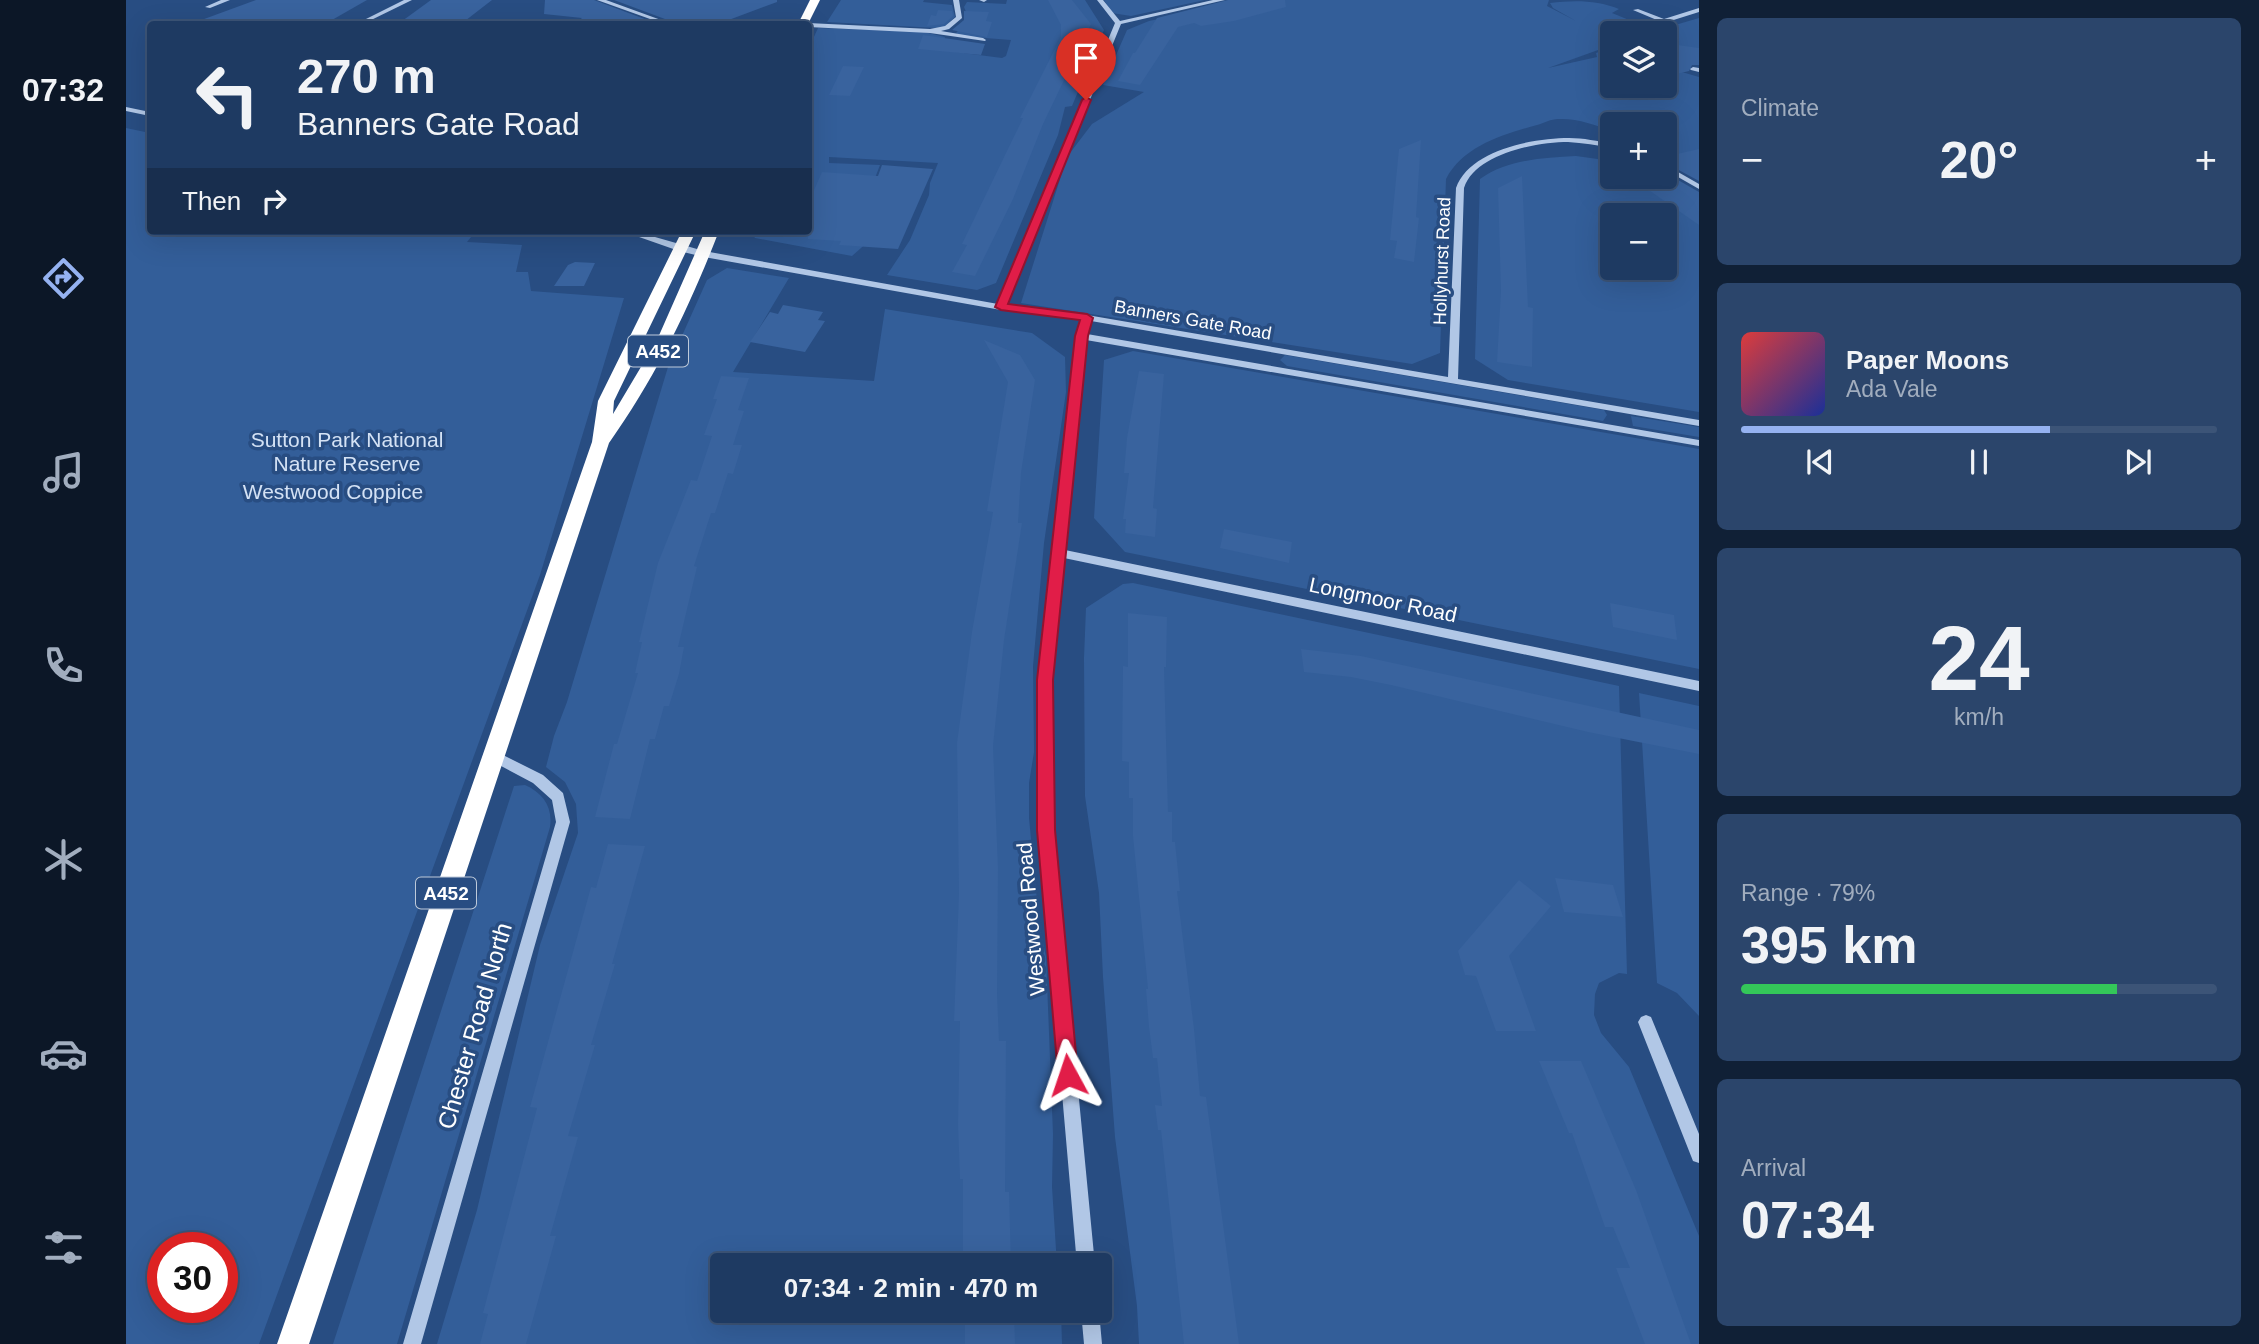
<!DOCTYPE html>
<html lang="en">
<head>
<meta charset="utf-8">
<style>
  :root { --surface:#1e3a62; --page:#2b456b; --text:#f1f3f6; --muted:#a1adbe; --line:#3c5477; --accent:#95b2f1 }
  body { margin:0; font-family:Arial,sans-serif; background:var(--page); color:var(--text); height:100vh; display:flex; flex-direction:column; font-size:26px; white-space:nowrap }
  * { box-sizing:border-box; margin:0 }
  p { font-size:23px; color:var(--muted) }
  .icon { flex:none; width:38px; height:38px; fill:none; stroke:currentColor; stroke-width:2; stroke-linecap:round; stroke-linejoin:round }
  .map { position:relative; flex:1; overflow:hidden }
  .details { display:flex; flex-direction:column; gap:18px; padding:18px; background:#102036; width:560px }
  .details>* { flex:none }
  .hud { position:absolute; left:21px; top:21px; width:665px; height:214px; border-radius:7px; box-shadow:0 7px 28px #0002,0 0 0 2px var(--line); background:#1e3a62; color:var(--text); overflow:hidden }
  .tools { position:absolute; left:1474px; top:21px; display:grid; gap:14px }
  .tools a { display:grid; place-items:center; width:77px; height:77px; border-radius:7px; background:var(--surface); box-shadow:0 7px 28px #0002,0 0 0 2px var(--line); font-size:35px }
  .speed { position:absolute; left:21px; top:1232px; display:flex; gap:14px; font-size:35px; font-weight:700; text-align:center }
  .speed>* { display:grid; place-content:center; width:91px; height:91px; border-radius:50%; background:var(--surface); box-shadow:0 7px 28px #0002,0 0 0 2px var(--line); line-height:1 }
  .speed .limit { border:10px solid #d22; background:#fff; color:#111 }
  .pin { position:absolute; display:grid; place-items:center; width:60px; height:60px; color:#fff; margin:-72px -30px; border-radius:50% 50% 50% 0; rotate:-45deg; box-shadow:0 0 7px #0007 }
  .pin .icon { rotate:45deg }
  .me { position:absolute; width:77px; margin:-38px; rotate:355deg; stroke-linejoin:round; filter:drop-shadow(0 0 5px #0008) }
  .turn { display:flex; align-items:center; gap:24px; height:147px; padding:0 35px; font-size:32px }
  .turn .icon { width:91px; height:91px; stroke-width:2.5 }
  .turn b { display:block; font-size:49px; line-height:60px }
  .then { display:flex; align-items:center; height:66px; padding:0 35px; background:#0003; gap:14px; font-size:26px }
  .big { font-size:52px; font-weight:700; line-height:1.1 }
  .details .tile { flex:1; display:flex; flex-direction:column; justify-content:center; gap:10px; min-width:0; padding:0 24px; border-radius:10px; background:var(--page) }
  .details .dial { align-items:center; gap:0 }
  .dial b { font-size:91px; line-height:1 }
  .song { display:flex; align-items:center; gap:21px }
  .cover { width:84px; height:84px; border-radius:10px; background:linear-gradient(135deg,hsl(0 70% 55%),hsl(230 70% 35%)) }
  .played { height:7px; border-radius:4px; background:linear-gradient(90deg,var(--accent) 65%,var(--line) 65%) }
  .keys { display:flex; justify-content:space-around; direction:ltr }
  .heat { display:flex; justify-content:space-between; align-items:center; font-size:38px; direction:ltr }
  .charge { height:10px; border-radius:5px; background:linear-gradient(90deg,#34c759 79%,var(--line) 0) }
  .trip { position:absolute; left:584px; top:1253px; width:402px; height:70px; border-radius:7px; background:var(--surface); box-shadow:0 7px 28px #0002,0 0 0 2px var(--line); font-weight:700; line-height:70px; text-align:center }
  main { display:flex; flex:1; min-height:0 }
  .dock { display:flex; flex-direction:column; width:126px; justify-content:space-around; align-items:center; background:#0c1727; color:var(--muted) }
  .dock .icon { width:49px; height:49px }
  .dock .active { color:var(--accent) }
  .dock b { font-size:32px; color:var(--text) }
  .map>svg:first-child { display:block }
  .green { fill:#335e99; fill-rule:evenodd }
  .building { fill:#39639e }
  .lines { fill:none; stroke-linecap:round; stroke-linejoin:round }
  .minor { fill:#b1c7e6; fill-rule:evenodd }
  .highway { fill:#fff; fill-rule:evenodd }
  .route { fill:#e11d48; stroke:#92132f; stroke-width:2 }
  .labels { text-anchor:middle; stroke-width:7; stroke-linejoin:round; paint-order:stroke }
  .far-street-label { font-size:18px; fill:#fff; stroke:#284d82 }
  .shield { fill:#284d82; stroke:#becada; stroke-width:2 }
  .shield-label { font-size:19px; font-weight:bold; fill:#fff }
  .park-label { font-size:21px; fill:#d4e2f5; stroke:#284d82 }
  .street-label { font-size:21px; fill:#fff; stroke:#284d82 }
  .near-street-label { font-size:24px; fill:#fff; stroke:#284d82 }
</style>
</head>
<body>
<main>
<nav class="dock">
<b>07:32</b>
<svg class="icon active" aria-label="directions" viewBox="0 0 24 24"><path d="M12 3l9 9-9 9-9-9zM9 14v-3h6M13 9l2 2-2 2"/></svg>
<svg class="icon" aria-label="music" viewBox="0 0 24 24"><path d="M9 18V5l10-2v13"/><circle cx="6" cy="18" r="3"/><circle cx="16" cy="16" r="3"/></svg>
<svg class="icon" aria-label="phone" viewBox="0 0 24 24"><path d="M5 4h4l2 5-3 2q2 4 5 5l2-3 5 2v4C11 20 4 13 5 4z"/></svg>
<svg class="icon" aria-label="climate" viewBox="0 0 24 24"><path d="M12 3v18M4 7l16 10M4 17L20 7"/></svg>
<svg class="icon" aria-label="car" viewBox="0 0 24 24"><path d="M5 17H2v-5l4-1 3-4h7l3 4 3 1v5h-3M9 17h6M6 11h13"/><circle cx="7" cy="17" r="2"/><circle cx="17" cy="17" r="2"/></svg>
<svg class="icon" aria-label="filters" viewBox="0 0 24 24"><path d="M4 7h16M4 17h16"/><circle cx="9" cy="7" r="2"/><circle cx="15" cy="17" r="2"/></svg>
</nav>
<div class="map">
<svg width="1573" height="1344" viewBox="0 0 1573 1344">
  <rect width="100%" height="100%" fill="#284d82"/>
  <!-- green -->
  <path class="green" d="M715 0H798L797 2 826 5 829 17 818 27 811 28 701 22Z
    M881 0H959L978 30 946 106 939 107 932 135 870 283 851 290 761 275 784 240 803 195 804 183 812 163 703 157V163L754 165 749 178 744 240 726 256 629 238 624 231H682V50L692 28 798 32 819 37 814 50 876 58 880 56 885 40 834 36 830 33 843 19 838 7 841 2 880 4Z
    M978 0H1079L1005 16 986 13Z
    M1124 0H1423L1421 6 1450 21 1427 8 1424 3C1448 0 1471 0 1493 9L1486 13 1525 29 1513 33H1486V45L1422 68 1471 57 1470 53 1486 47V86H1538V33H1522L1573 18V63L1566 62 1549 70 1573 77V177L1538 157V124H1486V131C1469 125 1451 118 1432 119 1425 119 1418 123 1411 125 1378 134 1337 146 1320 179L1314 353 1286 364 895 303 941 157 966 124 1018 92 977 85 1001 30 1023 21Z
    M0 128 24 133V231H350L341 242 396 245 390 272H402L405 291 498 298 414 575 133 1344H0ZM37 1248H96V1307H37Z
    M1450 156 1486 161V177H1535L1573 198V412L1382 380 1349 359 1354 179C1382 159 1417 158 1450 156ZM1486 215H1538V268H1486Z
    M601 268 663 278 607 372 748 381 759 309 906 333 939 357 940 392 918 543 907 666 908 752 903 783V818L913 922 920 957 927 1134 926 1187 931 1265H597V1311H935L936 1344H311L351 1210 414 945 452 833 450 804 439 782 420 767 428 736 441 702 542 367 581 280Z
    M1007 351 1573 449V669L999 552 968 518 978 360Z
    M1159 355 1478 410 1481 415 1477 421 1161 366 1154 360Z
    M1505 416 1573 427V437L1507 426Z
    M1007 583 1493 686 1501 974 1493 973 1473 983 1469 994 1468 1015 1475 1033 1503 1067 1573 1236V1344H1013L1011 1306 989 1137 977 977 973 893 959 796 958 658 960 608 997 584Z
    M1513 693 1573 706V1016L1551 993 1531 983Z
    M399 785C417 793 427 807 424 827L271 1344H207L388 786Z"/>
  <!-- building -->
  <path class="building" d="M130 0H241L199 24H70V22Z
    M305 0H366L335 24H272Z
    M419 0H468L532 24H449L456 18 418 14Z
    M488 0H651V2L592 24H549L547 22Z
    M922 0H946L965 24 917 124 887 199 849 276 826 272 841 245 836 244 897 118H894L935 37V25Z
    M1102 0H1159L1160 7 1108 21 1075 26 1068 23 1052 27 1014 85 992 81 1007 53H1009L1031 18Z
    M812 10 826 11 827 16 818 24 801 26 805 15 810 16Z
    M838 11 863 12 860 21 866 22 861 37 826 30 838 20Z
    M797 35 804 36 859 44 855 55 792 49Z
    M1538 43 1573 48V65H1566L1563 71 1538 77Z
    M717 66 738 67 724 96 703 95Z
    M1295 140 1290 217 1293 218 1288 262 1268 258 1271 241 1264 240 1273 149Z
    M1573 149V181L1538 162V157Z
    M756 165 807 169 772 249 713 245 715 241 682 239V204L696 172 752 176Z
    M1538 172 1573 192V225L1504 177H1538Z
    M1396 176 1402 307 1407 308 1406 367 1371 362 1375 291 1372 188Z
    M449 262 469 263 458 286H428L442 265Z
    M657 305 697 312 692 320 699 321 679 352 624 342 644 312 652 314Z
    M858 340 894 355 909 380 895 473 892 523H896L878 640 867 746 872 868 871 994 873 1041H880L879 1192H883L885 1265H837V1179H834L832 1124 834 1021H828L833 894 831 743 846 632 867 512 861 511 882 382Z
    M1013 371 1038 374 1027 508 1031 509 1029 537 999 533 1000 519H997L1003 473H998L1001 438Z
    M595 376 623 378 612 410 618 411 607 445H616L607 474 602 473 589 513H585L568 566 571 567 552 647H558L553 674 543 706H538L529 739H524L504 819 469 817 488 744H491L512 673H509L516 642H513L532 563 565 480 571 481 586 436 578 435 591 399H587Z
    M1098 529 1166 542 1163 563 1094 548Z
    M1484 603 1548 615 1551 640 1487 627Z
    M1002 613 1041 617 1040 667H1038L1042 812H1046V842H1049L1054 891H1051L1068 1029 1074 1096 1080 1097 1113 1344H1058L1035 1130H1032L1029 1105 1036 1106 1031 1058H1027L1023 1027 1020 989H1022L1007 836V798H1003V762L996 761 997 666 1002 667Z
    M1175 649 1235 656 1573 730V754L1462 732 1265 685 1225 677 1178 672Z
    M482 844 519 846 486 964H489L465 1045H469L442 1136 452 1137 424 1236H430L400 1344H354L362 1314 357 1313 411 1108 404 1107 465 887 470 888Z
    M1429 878 1487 885 1497 917 1438 912Z
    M1393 880 1425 906 1383 956 1410 1031H1370L1350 976 1339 975 1332 951Z
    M1413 1061H1455L1510 1190 1565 1344H1519L1490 1268H1504L1487 1227H1479L1446 1133H1443Z
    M839 1311H888L889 1344H839Z"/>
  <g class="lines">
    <!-- minor -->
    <path class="minor" d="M95 0H104L84 8 79 7Z
      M278 0H286L237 24H230Z
      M471 0H480L546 24H538Z
      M827 0H833L836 18 823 29 815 31 857 38 860 40 859 41 804 33 682 27V24H679L682 23 804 29 819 26 830 17Z
      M853 0H861L858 2Z
      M971 0H977L994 21 1087 0H1099L995 24 880 305 961 315 1322 377 1330 188C1343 150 1407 138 1443 138 1457 138 1472 141 1486 144V148C1471 145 1457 143 1442 142 1410 142 1349 154 1338 188L1332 379 1573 420V426L965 321 961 334 1573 440V446L960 340 939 550 1573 681V691L938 558 925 680 927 830 969 1265H951L913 830V680L951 336 956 320 875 310 578 257 553 251 496 231H508L578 251 872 304 989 23Z
      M1573 8V12L1538 23 1507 10 1512 9 1538 19Z
      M1567 67 1573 68V72L1565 70 1564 69Z
      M0 107 24 112V116L0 111Z
      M1538 164 1573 184V189L1538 169Z
      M367 750 417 775 437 793 444 822 295 1344H277L430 822 426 800 407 783 362 759 361 755 362 751Z
      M1520 1015 1525 1017 1573 1134V1163L1567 1161 1512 1022 1515 1017Z
      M955 1311H973L976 1344H958Z"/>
    <!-- highway -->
    <path class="highway" d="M684 0H694L682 24H672Z
      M556 231H570L488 401 487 414 531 340 579 231H593C564 306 530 377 483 443L183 1344H151L466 442 472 401Z"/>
  </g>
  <!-- route -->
  <path class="route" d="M960 97 965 100 882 304 961 314 967 318 962 336 927 680 929 830 952 1075 949 1082 942 1085 935 1082 932 1075 911 830V680L949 336 954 320 875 310 869 307 956 100Z"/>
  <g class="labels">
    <!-- far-street labels -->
    <g class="far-street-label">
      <text transform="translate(1316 261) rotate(-88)" y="6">Hollyhurst Road</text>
      <text transform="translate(1067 320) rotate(10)" y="6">Banners Gate Road</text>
    </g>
    <!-- shield labels -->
    <g class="shield">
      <rect x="502" y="335.5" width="60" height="31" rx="5"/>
      <rect x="290" y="877.5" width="60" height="31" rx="5"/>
    </g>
    <g class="shield-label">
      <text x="532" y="358">A452</text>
      <text x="320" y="900">A452</text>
    </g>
    <!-- park labels -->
    <g class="park-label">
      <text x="221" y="447">Sutton Park National<tspan x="221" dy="24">Nature Reserve</tspan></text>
      <text x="207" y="499">Westwood Coppice</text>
    </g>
    <!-- street labels -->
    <g class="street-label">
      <text transform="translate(1257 600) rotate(12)" y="7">Longmoor Road</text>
      <text transform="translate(905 919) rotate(-95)" y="7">Westwood Road</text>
    </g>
    <!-- near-street labels -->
    <g class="near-street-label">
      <text transform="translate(349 1026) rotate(-74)" y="8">Chester Road North</text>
    </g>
  </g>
</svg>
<div class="tools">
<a><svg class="icon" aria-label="layers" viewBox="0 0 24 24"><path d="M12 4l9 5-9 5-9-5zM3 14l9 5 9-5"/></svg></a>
<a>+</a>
<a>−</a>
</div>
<div class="speed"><div class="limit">30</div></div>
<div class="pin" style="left:960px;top:100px;background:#d93025"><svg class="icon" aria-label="arrive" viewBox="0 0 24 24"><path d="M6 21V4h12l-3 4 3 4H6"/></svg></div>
<svg class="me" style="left:942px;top:1075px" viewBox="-20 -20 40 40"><path d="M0-17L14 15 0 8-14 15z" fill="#e11d48" stroke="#fff" stroke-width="4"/></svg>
<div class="trip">07:34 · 2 min · 470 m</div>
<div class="hud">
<div class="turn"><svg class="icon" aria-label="left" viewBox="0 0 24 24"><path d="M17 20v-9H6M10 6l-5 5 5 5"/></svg><div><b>270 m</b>Banners Gate Road</div></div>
<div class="then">Then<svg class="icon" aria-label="right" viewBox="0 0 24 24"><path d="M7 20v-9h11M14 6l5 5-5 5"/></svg></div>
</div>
</div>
<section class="details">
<div class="tile"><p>Climate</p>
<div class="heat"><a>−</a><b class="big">20°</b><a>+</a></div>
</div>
<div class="tile">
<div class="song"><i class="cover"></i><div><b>Paper Moons</b><p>Ada Vale</p></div></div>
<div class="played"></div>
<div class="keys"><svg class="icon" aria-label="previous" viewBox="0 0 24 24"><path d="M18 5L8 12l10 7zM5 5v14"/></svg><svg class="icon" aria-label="pause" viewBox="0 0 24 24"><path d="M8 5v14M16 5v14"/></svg><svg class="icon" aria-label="next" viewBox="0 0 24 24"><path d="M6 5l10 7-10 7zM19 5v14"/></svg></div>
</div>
<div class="tile dial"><b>24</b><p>km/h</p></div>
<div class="tile"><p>Range · 79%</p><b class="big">395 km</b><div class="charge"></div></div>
<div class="tile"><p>Arrival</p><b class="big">07:34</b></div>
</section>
</main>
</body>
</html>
